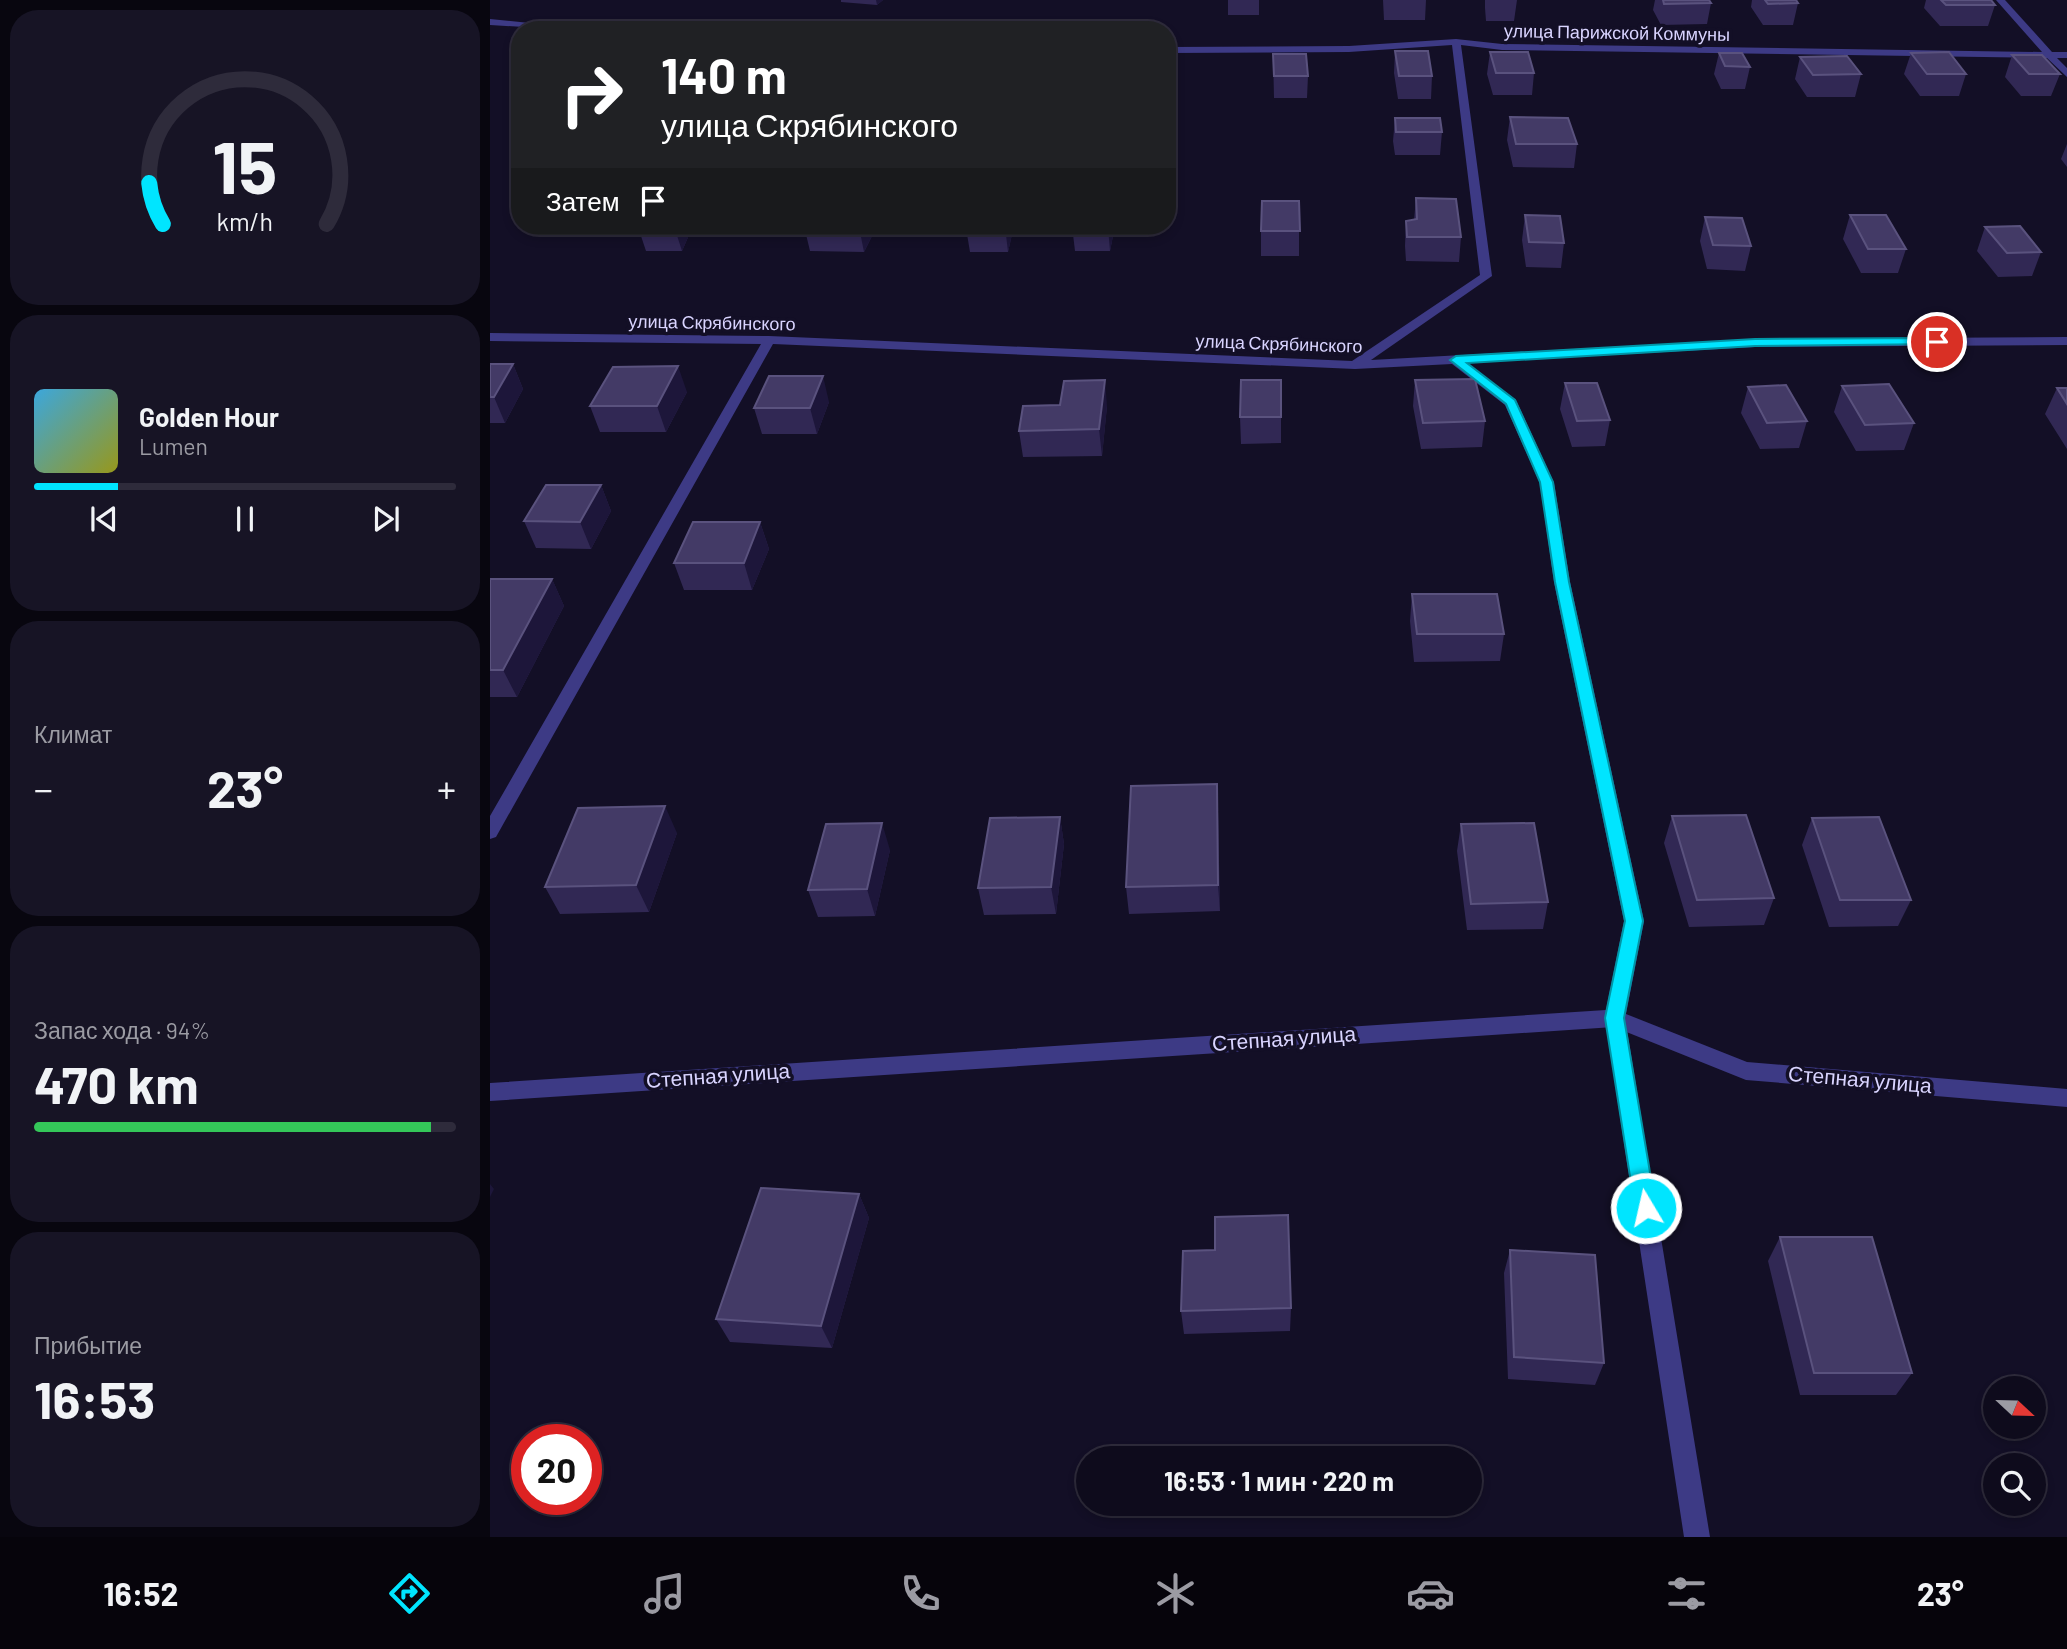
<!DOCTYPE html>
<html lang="ru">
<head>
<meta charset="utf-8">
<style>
  :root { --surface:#0e0b1c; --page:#171425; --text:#f1f3f6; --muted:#9b9ba3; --line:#2e2b3b; --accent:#00e5ff }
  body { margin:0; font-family:Barlow,sans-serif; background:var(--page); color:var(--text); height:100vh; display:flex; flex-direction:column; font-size:26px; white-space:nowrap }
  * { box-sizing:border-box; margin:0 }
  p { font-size:23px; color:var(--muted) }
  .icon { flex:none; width:38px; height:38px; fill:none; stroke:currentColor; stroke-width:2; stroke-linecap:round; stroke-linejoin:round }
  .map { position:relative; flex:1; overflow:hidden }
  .panel { display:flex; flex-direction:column; gap:10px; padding:10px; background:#08060f; width:490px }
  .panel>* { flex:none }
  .guide { position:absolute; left:21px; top:21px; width:665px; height:214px; border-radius:28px; box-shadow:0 4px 10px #0003,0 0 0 2px var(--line); background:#202124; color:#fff; overflow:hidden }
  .needle { width:46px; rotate:112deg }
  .fabs { position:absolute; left:1493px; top:1376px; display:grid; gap:14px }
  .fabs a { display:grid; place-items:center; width:63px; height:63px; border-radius:50%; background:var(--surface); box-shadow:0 4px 10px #0003,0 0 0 2px var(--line); font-size:35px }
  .speed { position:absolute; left:21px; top:1424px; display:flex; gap:14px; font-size:35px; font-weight:700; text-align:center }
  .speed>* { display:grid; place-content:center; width:91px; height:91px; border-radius:50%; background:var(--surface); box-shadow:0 4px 10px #0003,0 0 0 2px var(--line); line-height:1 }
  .speed .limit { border:10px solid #d22; background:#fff; color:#111 }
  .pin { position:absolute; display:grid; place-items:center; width:60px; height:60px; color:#fff; margin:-30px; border:4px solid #fff; border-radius:50%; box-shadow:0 2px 7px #0007 }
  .me { position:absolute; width:77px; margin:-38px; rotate:351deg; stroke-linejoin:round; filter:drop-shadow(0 0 5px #0008) }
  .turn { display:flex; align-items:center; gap:24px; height:147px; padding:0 35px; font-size:32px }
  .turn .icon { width:91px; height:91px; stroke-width:2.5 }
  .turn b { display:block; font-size:49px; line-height:60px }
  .then { display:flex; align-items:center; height:66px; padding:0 35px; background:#0003; gap:14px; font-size:26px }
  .big { font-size:52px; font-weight:700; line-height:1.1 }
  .panel .card { flex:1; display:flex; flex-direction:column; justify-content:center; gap:10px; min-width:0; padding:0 24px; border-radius:28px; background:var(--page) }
  .panel .dial { align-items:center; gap:0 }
  .dial svg { height:182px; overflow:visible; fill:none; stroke:var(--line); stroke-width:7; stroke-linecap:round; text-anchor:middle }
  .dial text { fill:var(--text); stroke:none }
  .song { display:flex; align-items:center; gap:21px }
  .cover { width:84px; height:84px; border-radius:10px; background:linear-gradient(135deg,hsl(200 70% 55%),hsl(60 70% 35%)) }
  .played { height:7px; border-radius:4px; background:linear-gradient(90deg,var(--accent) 20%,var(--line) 20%) }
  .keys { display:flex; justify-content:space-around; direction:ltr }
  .heat { display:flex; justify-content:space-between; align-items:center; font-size:38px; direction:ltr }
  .charge { height:10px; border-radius:5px; background:linear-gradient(90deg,#34c759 94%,var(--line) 0) }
  .trip { position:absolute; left:586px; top:1446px; width:406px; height:70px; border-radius:35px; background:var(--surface); box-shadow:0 4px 10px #0003,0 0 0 2px var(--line); font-weight:700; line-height:70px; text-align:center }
  .dock { display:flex; height:112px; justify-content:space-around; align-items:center; background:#06040b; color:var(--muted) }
  .dock .icon { width:49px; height:49px }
  .dock .on { color:var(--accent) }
  .dock b { font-size:32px; color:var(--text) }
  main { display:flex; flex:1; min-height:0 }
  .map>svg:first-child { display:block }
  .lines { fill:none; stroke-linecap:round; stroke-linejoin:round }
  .service { fill:#3d3a85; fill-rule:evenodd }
  .minor { fill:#3d3a85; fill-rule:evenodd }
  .wall { fill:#312854 }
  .shaded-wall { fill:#1d163a }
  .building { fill:#433a66; stroke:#5a527e; stroke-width:2 }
  .route { fill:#00e5ff; stroke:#0095a6; stroke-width:2 }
  .labels { text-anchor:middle; stroke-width:7; stroke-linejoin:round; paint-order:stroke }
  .far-street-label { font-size:18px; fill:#d9d4ff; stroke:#130f26 }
  .street-label { font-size:21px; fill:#d9d4ff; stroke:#130f26 }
</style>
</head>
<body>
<main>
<section class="panel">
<div class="card dial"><svg viewBox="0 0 100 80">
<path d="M14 69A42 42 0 1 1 86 69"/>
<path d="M14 69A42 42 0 0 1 8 51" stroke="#00e5ff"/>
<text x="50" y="56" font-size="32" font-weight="700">15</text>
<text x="50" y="72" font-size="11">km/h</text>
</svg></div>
<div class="card">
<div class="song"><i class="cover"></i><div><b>Golden Hour</b><p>Lumen</p></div></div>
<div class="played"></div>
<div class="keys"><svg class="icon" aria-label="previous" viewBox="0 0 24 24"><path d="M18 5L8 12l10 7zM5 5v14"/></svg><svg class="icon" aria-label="pause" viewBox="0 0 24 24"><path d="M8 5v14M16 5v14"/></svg><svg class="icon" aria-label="next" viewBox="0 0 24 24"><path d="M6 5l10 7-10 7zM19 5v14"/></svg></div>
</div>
<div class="card"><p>Климат</p>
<div class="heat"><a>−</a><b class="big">23°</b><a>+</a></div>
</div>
<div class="card"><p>Запас хода · 94%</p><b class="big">470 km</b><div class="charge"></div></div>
<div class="card"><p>Прибытие</p><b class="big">16:53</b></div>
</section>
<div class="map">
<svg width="1577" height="1537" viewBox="0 0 1577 1537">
  <rect width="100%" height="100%" fill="#130f26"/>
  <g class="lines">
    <!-- service -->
    <path class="service" d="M0 19 78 27 82 30 0 25Z
      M343 20 348 23 346 25 280 30H230L234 27Z
      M1125 1010 1132 1012 1135 1018 1220 1537H1194L1115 1018 1118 1012Z"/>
    <!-- minor -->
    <path class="minor" d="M1506 0H1515L1562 52H1577V58H1567L1577 68V77L1557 58 1012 50 971 45 1002 276 881 360 1265 339 1577 337V345L1265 347 977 363 1026 400 1064 483 1080 582 1154 921 1136 1014 1257 1062 1577 1089V1107L1256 1080 1124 1027 0 1101V1083L1116 1010 1134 921 1064 582 1050 483 1015 405 962 364 865 369 283 344 6 837 0 839V816L271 344 0 341V333L279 336 862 361 990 275 962 45 859 52 677 53V47L859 46 966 39 1012 44 1552 52Z"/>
  </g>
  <!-- wall -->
  <path class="wall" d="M351 0H393L387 5 351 2Z
    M738 0H769V15H738Z
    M893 0H936L935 20H894Z
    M995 0H1027L1024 21H996L995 8Z
    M1165 0H1219L1221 3 1217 24 1171 25 1163 10Z
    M1262 0H1306L1308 3 1303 25H1273L1261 7Z
    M1436 0H1501L1505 5 1498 26H1450L1434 8Z
    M905 51 942 76 941 99H908L904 73Z
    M1000 52 1044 73 1042 95H1003L997 74Z
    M1229 53 1260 67 1255 89H1231L1224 74Z
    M1421 53 1476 74 1469 96H1430L1414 74Z
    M783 54 818 76 817 98H784Z
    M1522 55 1570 74 1561 96H1531L1515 77Z
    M1310 57 1371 74 1365 97H1317L1305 79Z
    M1020 117 1087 144 1084 168 1023 167 1017 140Z
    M905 118 952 132 950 155H905L903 141Z
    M1577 144V167L1571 159Z
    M926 198 971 237 969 262 916 261 915 246 916 221 924 220Z
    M809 201V256H771V231Z
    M1035 215 1074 243 1071 268 1036 267 1032 240Z
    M1360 215 1416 249 1408 273H1371L1353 239Z
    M1215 217 1261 246 1255 271 1217 269 1210 241Z
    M148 226H203L192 251H156L148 227Z
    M314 226H387L374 252 320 251Z
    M523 226V230L518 252H480L476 228Z
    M582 226H625L620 251H585Z
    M1495 227 1551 252 1542 276 1508 277 1487 251Z
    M0 364H23L33 389 15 423H0Z
    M791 380V443L751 444 750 417Z
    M925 380 995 421 992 447 931 449 923 406Z
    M1075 383 1120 420 1115 446 1082 447 1070 409Z
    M1352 386 1424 423 1414 450 1366 451 1344 412Z
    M1258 387 1317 421 1309 448 1270 449 1251 413Z
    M1567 388H1577V449L1555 414Z
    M197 392 176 432H110L100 406Z
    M339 402 327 434H272L264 408Z
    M617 406 612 456 533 457 529 431Z
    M111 485 121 511 101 549 46 548 34 521Z
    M270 522 279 549 262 590H194L184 563Z
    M0 579H62L74 606 27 697H0Z
    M922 594 1014 634 1010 661 924 662 920 621Z
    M728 811 730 911 639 914 636 887Z
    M1182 816 1284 898 1274 925 1199 927 1174 843Z
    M570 817 574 844 566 914 494 915 488 888Z
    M1322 818 1421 900 1408 926 1339 927 1312 845Z
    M971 824 1058 902 1053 929 977 930 967 851Z
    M187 833 159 912 70 914 55 887Z
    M400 850 385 916 328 917 318 890Z
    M369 1194 379 1218 342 1348 240 1342 226 1319Z
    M1290 1237 1422 1373 1406 1395H1310L1278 1261Z
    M725 1250 801 1308 800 1331 694 1334 691 1311Z
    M1020 1250 1114 1363 1105 1385 1018 1379 1014 1273Z"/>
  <!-- shaded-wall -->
  <path class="shaded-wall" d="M386 0H393L387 5Z
    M184 226H203L192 251Z
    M370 226H387L374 252 369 227Z
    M515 226H523V230L518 252Z
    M618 226H625L620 251 618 227Z
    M23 364 33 389 15 423 4 397Z
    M188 366 197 392 176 432 167 406Z
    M333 376 339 402 327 434 320 408Z
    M615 380 617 406 612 456 609 429Z
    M111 485 121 511 101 549 90 522Z
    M270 522 279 549 262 590 254 563Z
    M62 579 74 606 27 697 13 670Z
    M727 784 728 811 730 911 728 885Z
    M175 806 187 833 159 912 146 885Z
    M570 817 574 844 566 914 561 887Z
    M392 823 400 850 385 916 377 889Z
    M0 1184 4 1189 0 1197Z
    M369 1194 379 1218 342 1348 331 1326Z"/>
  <!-- building -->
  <path class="building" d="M1173 0H1219L1221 3 1174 4Z
    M1275 0H1306L1308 3 1278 4Z
    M1451 0H1501L1505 5H1456Z
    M905 51H938L942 76H909Z
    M1000 52H1038L1044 73H1006Z
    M1459 52 1476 74H1437L1421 53Z
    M1229 53H1252L1260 67 1235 66Z
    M783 54H816L818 76H784Z
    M1522 55H1552L1570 74H1539Z
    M1357 56 1371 74 1323 75 1310 57Z
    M1020 117 1078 118 1087 144H1026Z
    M905 118H950L952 132H906Z
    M926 198 966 199 971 237H917L916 221 927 219Z
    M772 201H809L810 231H771Z
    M1035 215 1070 216 1074 243 1039 242Z
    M1360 215H1396L1416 249H1378Z
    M1215 217 1252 218 1261 246 1223 245Z
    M148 226H184L148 227Z
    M477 226H515V227L476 228Z
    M582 226H618L582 227Z
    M1530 226 1551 252 1517 253 1495 227Z
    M0 364H23L4 397H0Z
    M188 366 167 406H100L123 367Z
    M279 376H333L320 408H264Z
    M985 379 995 421 933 423 925 380Z
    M615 380 609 429 529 431 533 406 570 405 574 381Z
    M751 380H791V417H750Z
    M1075 383H1107L1120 420 1087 421Z
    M1399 384 1424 423 1375 425 1352 386Z
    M1296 385 1317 421 1277 423 1258 387Z
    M1567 388H1577V404Z
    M56 485H111L90 522 34 521Z
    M203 522H270L254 563H184Z
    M0 579H62L13 670H0Z
    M922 594H1007L1014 634H927Z
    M727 784 728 885 636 887 641 786Z
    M175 806 146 885 55 887 88 808Z
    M1256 815 1284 898 1207 900 1182 816Z
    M570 817 561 887 488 888 500 818Z
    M1389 817 1421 900H1350L1322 818Z
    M392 823 377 889 318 890 336 824Z
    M1044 823 1058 902 981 904 971 824Z
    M271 1188 369 1194 331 1326 226 1319Z
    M798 1215 801 1308 691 1311 693 1251 725 1250V1217Z
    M1290 1237H1382L1422 1373H1324Z
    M1020 1250 1105 1255 1114 1363 1024 1357Z"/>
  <!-- route -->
  <path class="route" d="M1447 338 1453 342 1451 344 1265 346 977 363 1025 400 1063 482 1079 582 1153 921 1134 1018 1166 1208 1163 1215 1156 1217 1148 1215 1145 1208 1115 1018 1135 921 1065 582 1050 482 1016 404 960 360 966 356 1265 339Z"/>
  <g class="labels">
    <!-- far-street labels -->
    <g class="far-street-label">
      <text transform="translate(1127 33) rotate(1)" y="6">улица Парижской Коммуны</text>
      <text transform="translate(222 323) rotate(1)" y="6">улица Скрябинского</text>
      <text transform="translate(789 344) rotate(2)" y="6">улица Скрябинского</text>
    </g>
    <!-- street labels -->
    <g class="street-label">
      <text transform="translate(794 1039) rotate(-4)" y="7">Степная улица</text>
      <text transform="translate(228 1076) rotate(-4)" y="7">Степная улица</text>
      <text transform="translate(1370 1080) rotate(5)" y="7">Степная улица</text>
    </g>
  </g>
</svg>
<div class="fabs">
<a><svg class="needle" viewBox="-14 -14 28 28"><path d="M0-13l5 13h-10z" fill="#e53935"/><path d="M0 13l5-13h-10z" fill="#9b9ba3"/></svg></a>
<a><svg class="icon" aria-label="search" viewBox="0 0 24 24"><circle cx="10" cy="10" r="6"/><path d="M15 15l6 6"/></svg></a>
</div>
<div class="speed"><div class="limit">20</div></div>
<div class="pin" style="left:1447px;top:342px;background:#d93025"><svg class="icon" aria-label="arrive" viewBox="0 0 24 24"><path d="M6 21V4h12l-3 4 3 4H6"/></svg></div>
<svg class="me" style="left:1156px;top:1208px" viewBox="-20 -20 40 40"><circle r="17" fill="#00e5ff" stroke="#fff" stroke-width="3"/><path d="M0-11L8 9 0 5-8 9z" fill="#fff"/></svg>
<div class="trip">16:53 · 1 мин · 220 m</div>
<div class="guide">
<div class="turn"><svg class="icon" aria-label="right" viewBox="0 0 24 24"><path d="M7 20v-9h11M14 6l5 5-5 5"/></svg><div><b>140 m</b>улица Скрябинского</div></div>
<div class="then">Затем<svg class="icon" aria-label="arrive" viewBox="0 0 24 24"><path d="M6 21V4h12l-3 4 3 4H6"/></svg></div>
</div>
</div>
</main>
<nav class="dock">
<b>16:52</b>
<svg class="icon on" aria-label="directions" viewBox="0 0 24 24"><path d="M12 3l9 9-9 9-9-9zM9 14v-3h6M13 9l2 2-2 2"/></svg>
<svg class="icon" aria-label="music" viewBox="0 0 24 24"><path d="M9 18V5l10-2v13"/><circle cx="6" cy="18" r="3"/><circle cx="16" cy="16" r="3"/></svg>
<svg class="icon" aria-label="phone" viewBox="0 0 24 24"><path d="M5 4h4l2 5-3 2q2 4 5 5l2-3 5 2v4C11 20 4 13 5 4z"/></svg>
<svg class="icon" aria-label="climate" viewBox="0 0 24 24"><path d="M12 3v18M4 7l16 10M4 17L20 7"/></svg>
<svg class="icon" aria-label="car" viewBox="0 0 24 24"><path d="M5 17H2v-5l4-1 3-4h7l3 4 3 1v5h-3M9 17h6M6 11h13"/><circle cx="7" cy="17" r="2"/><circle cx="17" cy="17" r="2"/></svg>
<svg class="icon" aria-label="filters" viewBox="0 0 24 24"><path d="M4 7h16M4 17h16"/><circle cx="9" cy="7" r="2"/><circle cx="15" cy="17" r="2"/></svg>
<b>23°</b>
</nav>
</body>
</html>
